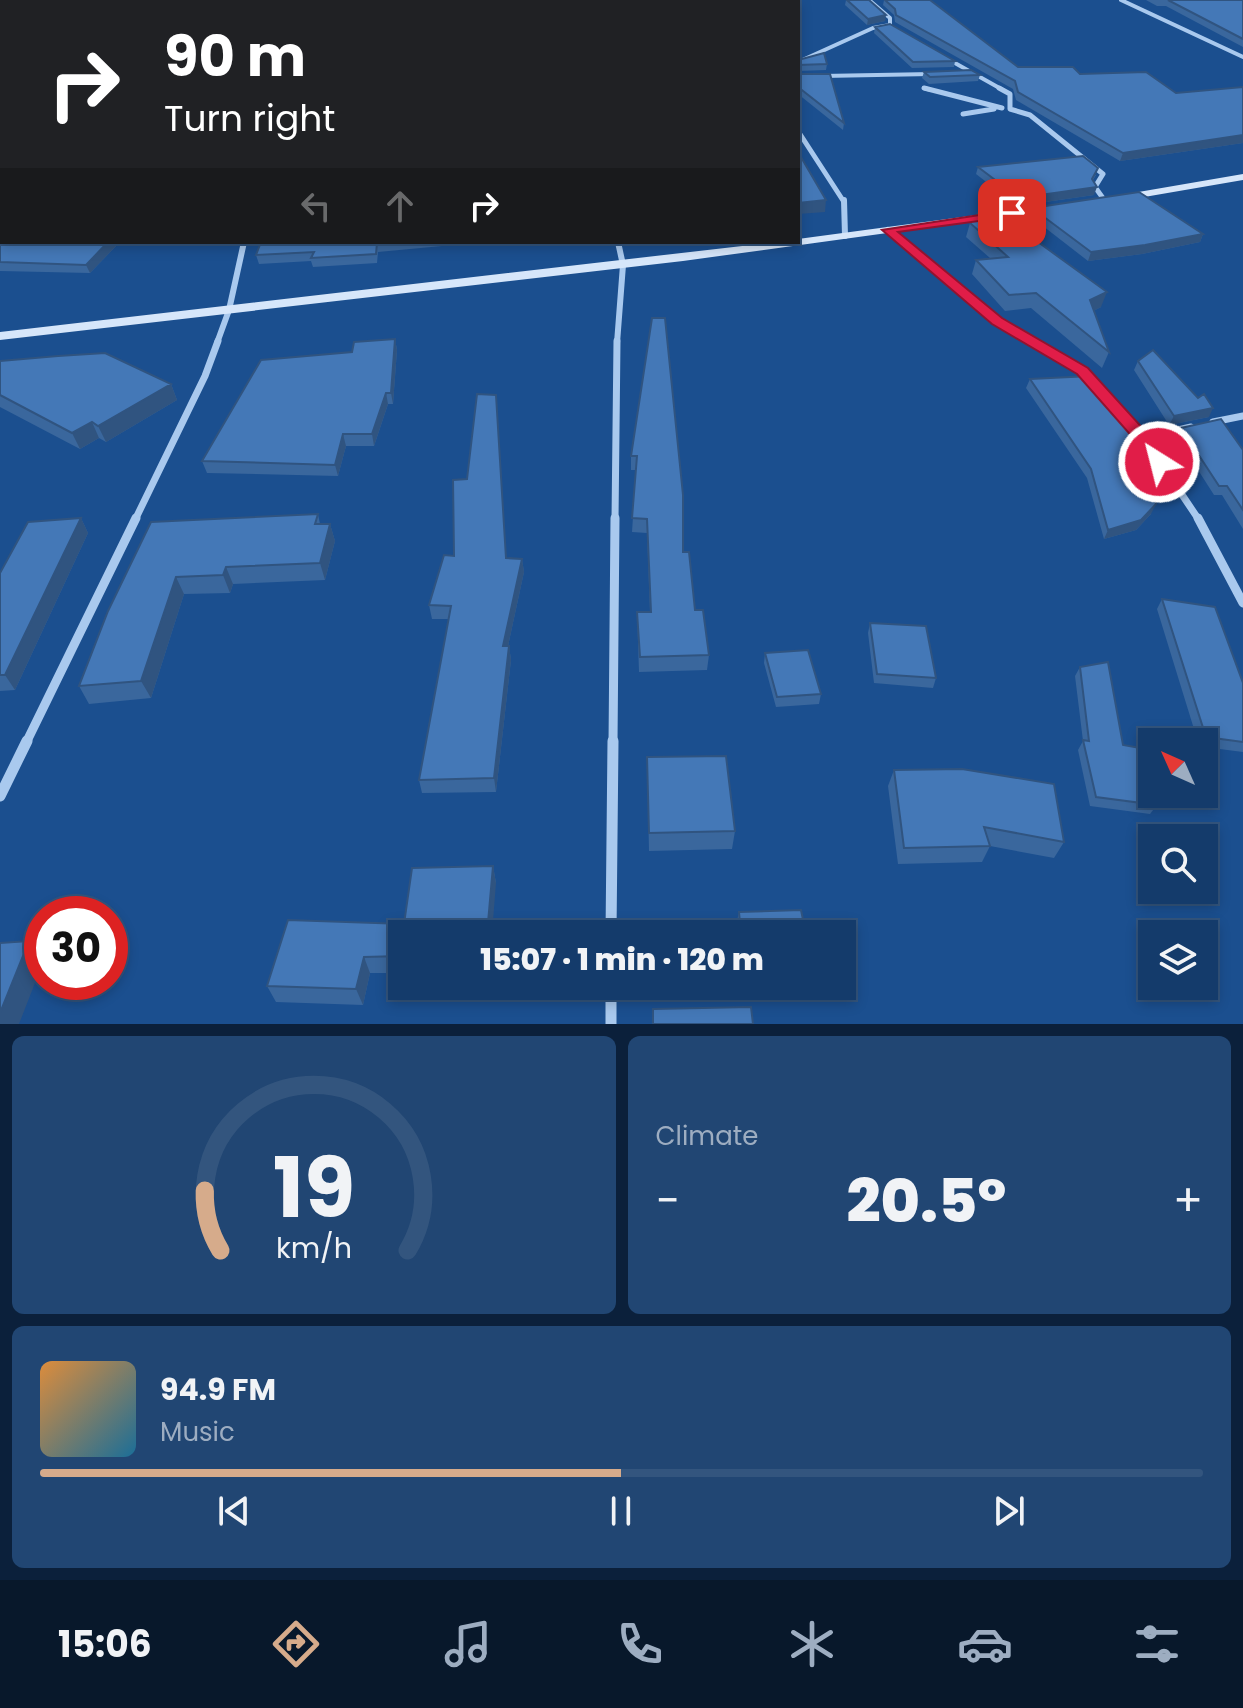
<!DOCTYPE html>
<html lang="en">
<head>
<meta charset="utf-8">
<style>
  :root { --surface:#143b6b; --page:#214673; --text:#f1f3f6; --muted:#9dadc1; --line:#33557e; --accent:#d6ab8b }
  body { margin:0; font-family:Poppins,sans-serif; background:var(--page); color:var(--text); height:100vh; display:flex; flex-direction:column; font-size:30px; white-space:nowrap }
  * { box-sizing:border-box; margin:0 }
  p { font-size:26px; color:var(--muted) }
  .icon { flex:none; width:44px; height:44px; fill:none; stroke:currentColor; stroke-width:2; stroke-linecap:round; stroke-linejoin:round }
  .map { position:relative; height:1024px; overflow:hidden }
  .panel { display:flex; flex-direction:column; gap:12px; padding:12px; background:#0b203b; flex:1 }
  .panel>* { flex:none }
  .banner { position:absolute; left:0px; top:0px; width:800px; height:244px; box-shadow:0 4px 12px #0003,0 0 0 2px var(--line); background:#202124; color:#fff; overflow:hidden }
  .needle { width:52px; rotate:315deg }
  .fabs { position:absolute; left:1138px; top:728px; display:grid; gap:16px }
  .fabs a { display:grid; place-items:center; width:80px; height:80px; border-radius:0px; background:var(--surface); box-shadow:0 4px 12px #0003,0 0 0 2px var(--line); font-size:40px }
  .speed { position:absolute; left:24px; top:896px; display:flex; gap:16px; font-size:40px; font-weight:700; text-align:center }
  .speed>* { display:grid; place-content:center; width:104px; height:104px; border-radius:50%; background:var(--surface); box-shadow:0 4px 12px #0003,0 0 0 2px var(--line); line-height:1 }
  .speed .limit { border:12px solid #d22; background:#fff; color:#111 }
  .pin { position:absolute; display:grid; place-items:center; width:68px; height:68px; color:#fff; margin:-34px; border-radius:16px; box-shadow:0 4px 12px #0006 }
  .me { position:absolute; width:88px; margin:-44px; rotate:324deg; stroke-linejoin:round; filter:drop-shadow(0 0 6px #0008) }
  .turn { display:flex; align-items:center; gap:28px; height:168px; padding:0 32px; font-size:36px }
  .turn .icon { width:104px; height:104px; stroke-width:2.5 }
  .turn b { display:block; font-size:56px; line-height:68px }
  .lanes { display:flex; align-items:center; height:76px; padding:0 32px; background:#0003; justify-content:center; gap:40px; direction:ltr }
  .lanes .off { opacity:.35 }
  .big { font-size:60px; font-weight:800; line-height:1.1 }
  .panel .widget { flex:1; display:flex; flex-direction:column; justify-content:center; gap:12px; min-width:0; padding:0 28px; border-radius:12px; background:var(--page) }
  .panel .dial { align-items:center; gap:0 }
  .dial svg { height:208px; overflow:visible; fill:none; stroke:var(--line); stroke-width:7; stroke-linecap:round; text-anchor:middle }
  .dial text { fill:var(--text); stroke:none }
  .song { display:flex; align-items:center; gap:24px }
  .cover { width:96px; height:96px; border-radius:12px; background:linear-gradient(135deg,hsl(30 70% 55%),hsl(200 70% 35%)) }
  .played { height:8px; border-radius:4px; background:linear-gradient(90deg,var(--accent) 50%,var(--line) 50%) }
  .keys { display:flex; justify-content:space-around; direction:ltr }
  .heat { display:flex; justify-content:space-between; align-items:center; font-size:44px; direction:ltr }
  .panel .tiles { flex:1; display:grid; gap:12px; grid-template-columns:1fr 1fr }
  .widget:last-child { grid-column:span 2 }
  .trip { position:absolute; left:388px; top:920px; width:468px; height:80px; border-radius:0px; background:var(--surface); box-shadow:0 4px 12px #0003,0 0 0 2px var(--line); font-weight:800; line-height:80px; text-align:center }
  .menu { display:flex; height:128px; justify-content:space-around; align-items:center; background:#08182b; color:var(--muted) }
  .menu .icon { width:56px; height:56px }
  .menu .selected { color:var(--accent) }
  .menu b { font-size:36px; color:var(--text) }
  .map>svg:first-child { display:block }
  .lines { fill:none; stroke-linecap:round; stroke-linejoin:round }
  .street-far5 { stroke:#a9c9ee; stroke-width:4 }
  .street-far4 { stroke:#a9c9ee; stroke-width:5 }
  .street-far3 { stroke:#a9c9ee; stroke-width:6 }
  .street-far2 { stroke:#a9c9ee; stroke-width:7 }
  .street-far1 { stroke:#a9c9ee; stroke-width:9 }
  .street { stroke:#a9c9ee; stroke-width:11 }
  .secondary { fill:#d6e6fa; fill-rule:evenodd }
  .wall { fill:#3a679d }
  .shaded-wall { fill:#305480 }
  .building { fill:#4478b7; stroke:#305480; stroke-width:2 }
  .route { fill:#e11d48; stroke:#92132f; stroke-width:2 }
</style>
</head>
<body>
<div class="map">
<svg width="1243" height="1024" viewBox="0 0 1243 1024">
  <rect width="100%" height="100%" fill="#1b4f8f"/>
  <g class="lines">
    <!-- street-far5 -->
    <path class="street-far5" d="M1121 0 1243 57
      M946 58 1003 90
      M798 62 873 28 890 25V18L869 0
      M822 76 932 74
      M924 88 931 90"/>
    <!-- street-far4 -->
    <path class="street-far4" d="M924 88 1002 108
      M999 88 1010 94V109L1030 115 1103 174 1095 187 1105 201
      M963 114 994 109
      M798 131 844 202"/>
    <!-- street-far3 -->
    <path class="street-far3" d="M844 200 845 236
      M888 230 997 321 1034 343
      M217 343 229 310 244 242
      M617 343 623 265 618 242"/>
    <!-- street-far2 -->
    <path class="street-far2" d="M1031 341 1083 371 1095 385
      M1123 416 1158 459 1199 520
      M1213 422 1243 416
      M1142 438 1191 427
      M135 520 205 376 218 341
      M615 520 617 341"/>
    <!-- street-far1 -->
    <path class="street-far1" d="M1198 518 1243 603
      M26 743 136 518
      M613 743 615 518"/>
    <!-- street -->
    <path class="street" d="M0 796 27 741
      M611 934 613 741
      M611 986V1024"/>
    <!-- secondary -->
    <path class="secondary" d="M1243 174V180L1121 201 1116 198 1121 195Z
      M1051 205 1055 206V210L683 261 0 340V332L776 242H798V239Z"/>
  </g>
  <!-- wall -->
  <path class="wall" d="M0 0 108 1 570 0V2H2V242H120L90 273 0 271Z
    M846 0 885 21 867 25 845 5Z
    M884 0H930L1018 67 1080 74 1176 93 1243 87V143L1120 161 1016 100 1013 89 895 22 894 15 883 5Z
    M1146 0H1243V47L1166 6H1157Z
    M875 27 955 61 954 67 912 68 874 33Z
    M798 60 827 64 826 70 798 71Z
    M924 72 980 75 978 81 929 84 922 78Z
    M798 74 844 123 843 130 798 94Z
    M978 167 1096 175 1093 180 1094 195 1017 206 976 174Z
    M1032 208 1203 234 1200 242 1142 254 1088 261 1030 216Z
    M970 223 1101 307 1093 311 1109 352 1102 368 1031 308 1005 311 972 274 976 260 990 258 966 237Z
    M261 242H443L442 246 378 252 377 263 313 267 311 261 259 264 256 255Z
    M652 318 683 552 695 610 709 655 707 670 639 672 637 612H650L647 533 632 532 636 470H631V456Z
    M395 339 397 350 393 404H388L374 446H346L338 476 207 473 202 461 352 352Z
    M0 361 171 384 177 400 106 442 99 438 80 449 0 407Z
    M1138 361 1198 398 1209 417 1169 425 1134 370Z
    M1030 379 1151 514 1136 530 1104 539 1087 478 1026 388Z
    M496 395 506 558 522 559 524 572 508 646H509L511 660 496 792 422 793 419 780 449 619H432L429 605 454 556 467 479Z
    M1181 428 1243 450V529L1222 495H1214L1177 437Z
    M318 514 320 524H330L335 541 325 580 233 584 230 593 184 594 151 698 89 704 79 686 151 522Z
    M81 518 88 533 15 690 0 691V573Z
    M1162 599 1243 683V752L1204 747V742H1198L1157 609Z
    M870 623 936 678 933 688 874 683 868 633Z
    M765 653 821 694 819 704 776 707 764 663Z
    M1080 667 1157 805 1150 814 1090 806 1078 750 1083 741 1075 676Z
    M647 757 735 831 732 849 649 851Z
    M894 770 1064 842 1054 858 990 846 982 862 898 864 888 786Z
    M493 866 496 883 402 934V973H370L363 1005 276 1002 267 986 404 924Z
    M739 912 806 934H739L737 921Z"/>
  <!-- shaded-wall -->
  <path class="shaded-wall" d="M886 15 885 21 867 25 868 19Z
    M1243 135V143L1120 161 1123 153Z
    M1097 187 1094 195 1017 206 1019 198Z
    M826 200 825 212 798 214V203Z
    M1203 234 1200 242 1142 254 1088 261 1091 252Z
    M108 242H120L90 273 86 265Z
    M1107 292 1101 307 1084 316 1090 300Z
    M395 339 397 350 393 404 391 393Z
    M171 384 177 400 106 442 98 426Z
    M386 393 388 404 374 446 372 434Z
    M1213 408 1209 417 1169 425 1174 416Z
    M92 422 99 438 80 449 72 433Z
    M343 434 346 446 338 476 335 465Z
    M1156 504 1151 514 1136 530 1104 539 1108 530Z
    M81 518 88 533 15 690 5 675Z
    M330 524 335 541 325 580 320 563Z
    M522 559 524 572 505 660 503 646Z
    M226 567 233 584 230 593 223 575Z
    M176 577 184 594 151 698 141 681Z
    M509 646 511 660 496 792 494 778Z
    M493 866 496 883 492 934H487Z
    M29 941 42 954V965L19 1024H0V1013Z
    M364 957 370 973 363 1005 356 989Z"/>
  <!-- building -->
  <path class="building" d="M0 0 108 1 569 0 568 2H2V220H0V61H1H0Z
    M847 0H869L886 15 868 19Z
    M885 0H930L1018 67H1073L1080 74 1146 72 1176 93 1243 87V135L1123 153 1018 92 1015 81 896 15 895 9Z
    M1168 0H1243V39Z
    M890 24 955 61 913 62 875 27Z
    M824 53 827 64 798 65V60Z
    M971 70 980 75 930 77 924 72Z
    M798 74H830L844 123 798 87Z
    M798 152 826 200 798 203Z
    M1083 156 1098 168 1092 179 1097 187 1019 198 978 167Z
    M1139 192 1203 234 1145 245 1091 252 1032 208Z
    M991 208 1107 292 1090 300 1109 352 1036 293 1009 295 976 260 1008 257 970 223 981 209Z
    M2 224V242H108L86 265 0 262V227Z
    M261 242H391L377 243 376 254 311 258 314 252 256 255Z
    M652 318H665L683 495V552H689L695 610H703L709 655 640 657 637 612H651L647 519 632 518 637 456H631Z
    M395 339 391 393H386L372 434H343L335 465 202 461 261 360 352 352 354 342Z
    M1153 350 1198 398 1204 394 1213 408 1174 416 1138 361Z
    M105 353 171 384 98 426 92 422 72 433 0 395V361L58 356Z
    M1091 376 1127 417 1156 504 1141 520 1108 530 1091 469 1030 379Z
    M477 394 496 395 506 558 522 559 503 646H509L494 778 419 780 451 606 429 605 444 555 454 556 453 480 467 479Z
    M1221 419 1243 450V510L1227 486H1219L1181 428Z
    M318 514 315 524H330L320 563 226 567 223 575 176 577 141 681 79 686 108 611 151 522Z
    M81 518 5 675H0V573L28 522Z
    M1162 599 1215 607 1243 683V742L1206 737Z
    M870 623 926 626 936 678 877 674Z
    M808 650 821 694 777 697 765 653Z
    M1108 662 1123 745 1140 748 1152 789V794H1153L1157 805 1096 797 1083 740 1089 741 1080 667Z
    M726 756 735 831 649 833 647 757Z
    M962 769 1054 784 1064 842 984 827 990 846 904 848 894 770Z
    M493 866 487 934H402V956L364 957 356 989 267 986 288 920 404 924 412 868Z
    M801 910 806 934H741L739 912Z
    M29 941 0 1013V943Z
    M751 1007 753 1024H653V1009Z"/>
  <!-- route -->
  <path class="route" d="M1012 210 1016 211V216L898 232 1002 318 1088 368 1148 434 1167 462 1165 466H1153L1136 441 1077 374 992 324 882 230Z"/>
</svg>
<div class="fabs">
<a><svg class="needle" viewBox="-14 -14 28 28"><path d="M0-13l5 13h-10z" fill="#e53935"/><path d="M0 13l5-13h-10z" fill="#9dadc1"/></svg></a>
<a><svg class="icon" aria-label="search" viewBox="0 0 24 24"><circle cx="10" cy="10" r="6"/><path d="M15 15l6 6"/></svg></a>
<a><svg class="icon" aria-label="layers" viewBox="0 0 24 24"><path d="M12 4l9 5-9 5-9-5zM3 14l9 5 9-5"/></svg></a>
</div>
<div class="speed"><div class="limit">30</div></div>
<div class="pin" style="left:1012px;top:213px;background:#d93025"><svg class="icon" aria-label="arrive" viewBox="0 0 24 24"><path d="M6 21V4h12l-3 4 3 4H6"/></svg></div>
<svg class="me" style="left:1159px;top:462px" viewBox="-20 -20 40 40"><circle r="17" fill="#e11d48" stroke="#fff" stroke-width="3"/><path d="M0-11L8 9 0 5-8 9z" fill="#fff"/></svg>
<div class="trip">15:07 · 1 min · 120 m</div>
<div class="banner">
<div class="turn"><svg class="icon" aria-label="right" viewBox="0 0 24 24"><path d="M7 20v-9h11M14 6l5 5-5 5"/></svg><div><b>90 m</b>Turn right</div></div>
<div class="lanes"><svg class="icon off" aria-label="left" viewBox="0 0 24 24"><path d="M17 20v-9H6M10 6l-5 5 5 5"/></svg><svg class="icon off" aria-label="ahead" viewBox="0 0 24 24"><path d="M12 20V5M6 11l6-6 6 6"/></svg><svg class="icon" aria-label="right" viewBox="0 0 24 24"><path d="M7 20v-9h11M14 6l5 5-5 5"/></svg></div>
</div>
</div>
<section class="panel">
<div class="tiles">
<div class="widget dial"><svg viewBox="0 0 100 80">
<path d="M14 69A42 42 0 1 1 86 69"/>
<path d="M14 69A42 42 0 0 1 8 46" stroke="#d6ab8b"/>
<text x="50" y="56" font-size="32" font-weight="700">19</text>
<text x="50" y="72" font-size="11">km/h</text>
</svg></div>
<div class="widget"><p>Climate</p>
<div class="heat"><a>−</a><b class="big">20.5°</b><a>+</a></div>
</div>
<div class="widget">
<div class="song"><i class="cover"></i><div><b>94.9 FM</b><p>Music</p></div></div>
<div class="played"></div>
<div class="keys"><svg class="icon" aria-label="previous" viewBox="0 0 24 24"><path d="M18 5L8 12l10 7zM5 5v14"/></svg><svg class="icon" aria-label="pause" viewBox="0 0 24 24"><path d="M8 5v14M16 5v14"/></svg><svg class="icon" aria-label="next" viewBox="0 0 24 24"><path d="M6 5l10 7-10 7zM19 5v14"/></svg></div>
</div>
</div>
</section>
<nav class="menu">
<b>15:06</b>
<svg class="icon selected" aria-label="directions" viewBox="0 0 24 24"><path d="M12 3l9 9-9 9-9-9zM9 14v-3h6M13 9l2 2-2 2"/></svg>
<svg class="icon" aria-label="music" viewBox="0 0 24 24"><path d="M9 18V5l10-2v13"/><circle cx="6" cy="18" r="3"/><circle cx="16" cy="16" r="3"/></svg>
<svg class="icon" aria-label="phone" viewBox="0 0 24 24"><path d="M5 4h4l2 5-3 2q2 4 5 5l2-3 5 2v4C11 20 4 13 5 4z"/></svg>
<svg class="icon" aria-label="climate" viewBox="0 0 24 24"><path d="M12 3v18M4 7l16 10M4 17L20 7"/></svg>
<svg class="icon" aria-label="car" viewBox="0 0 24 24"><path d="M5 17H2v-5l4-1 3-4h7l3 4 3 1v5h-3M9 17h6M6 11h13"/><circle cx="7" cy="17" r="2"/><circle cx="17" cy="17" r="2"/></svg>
<svg class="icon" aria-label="filters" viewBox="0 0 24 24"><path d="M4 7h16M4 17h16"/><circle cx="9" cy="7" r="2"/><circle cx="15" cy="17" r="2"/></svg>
</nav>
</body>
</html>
